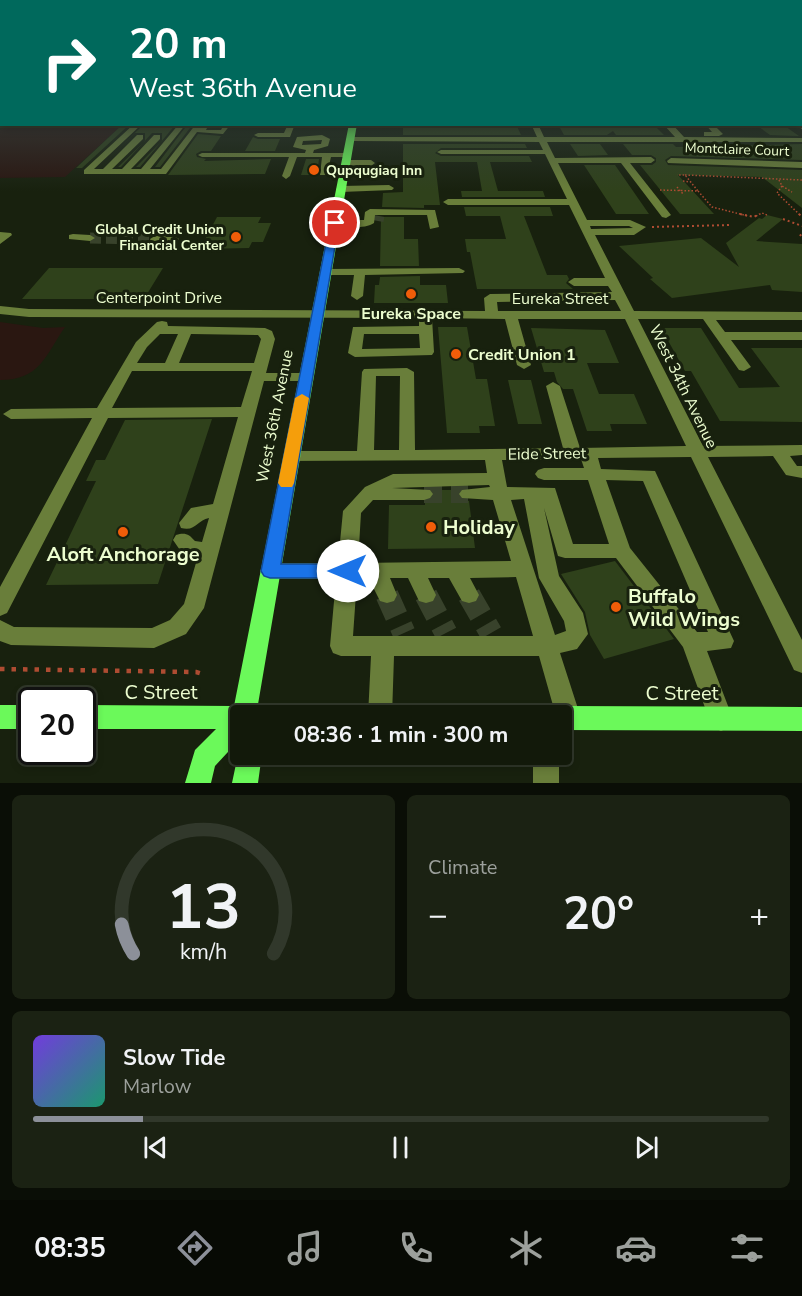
<!DOCTYPE html>
<html lang="en">
<head>
<meta charset="utf-8">
<style>
  :root { --surface:#12190a; --page:#1b2213; --text:#f1f3f6; --muted:#9ca09c; --line:#31382b; --accent:#8c9099 }
  body { margin:0; font-family:"Nunito Sans",sans-serif; background:var(--page); color:var(--text); height:100vh; display:flex; flex-direction:column; font-size:22px; white-space:nowrap }
  * { box-sizing:border-box; margin:0 }
  p { font-size:20px; color:var(--muted) }
  .icon { flex:none; width:33px; height:33px; fill:none; stroke:currentColor; stroke-width:2; stroke-linecap:round; stroke-linejoin:round }
  .map { position:relative; height:783px; overflow:hidden }
  .sheet { display:flex; flex-direction:column; gap:12px; padding:12px; background:#0a0e06; flex:1 }
  .sheet>* { flex:none }
  .hud { position:absolute; left:0px; top:0px; width:802px; height:126px; box-shadow:0 3px 9px #0003,0 0 0 2px var(--line); background:#00695c; color:#fff; overflow:hidden }
  .speed { position:absolute; left:18px; top:687px; display:flex; gap:12px; font-size:30px; font-weight:700; text-align:center }
  .speed>* { display:grid; place-content:center; width:78px; height:78px; border-radius:50%; background:var(--surface); box-shadow:0 3px 9px #0003,0 0 0 2px var(--line); line-height:1 }
  .speed .limit { border:3px solid #111; border-radius:9px; background:#fff; color:#111 }
  .pin { position:absolute; display:grid; place-items:center; width:51px; height:51px; color:#fff; margin:-26px; border:3px solid #fff; border-radius:50%; box-shadow:0 2px 6px #0007 }
  .me { position:absolute; width:66px; margin:-33px; rotate:270deg; stroke-linejoin:round; filter:drop-shadow(0 0 4px #0008) }
  .turn { display:flex; align-items:center; gap:21px; height:126px; padding:0 30px; font-size:27px }
  .turn .icon { width:78px; height:78px; stroke-width:2.5 }
  .turn b { display:block; font-size:42px; line-height:51px }
  .big { font-size:45px; font-weight:700; line-height:1.1 }
  .sheet .widget { flex:1; display:flex; flex-direction:column; justify-content:center; gap:9px; min-width:0; padding:0 21px; border-radius:9px; background:var(--page) }
  .sheet .dial { align-items:center; gap:0 }
  .dial svg { height:156px; overflow:visible; fill:none; stroke:var(--line); stroke-width:7; stroke-linecap:round; text-anchor:middle }
  .dial text { fill:var(--text); stroke:none }
  .song { display:flex; align-items:center; gap:18px }
  .cover { width:72px; height:72px; border-radius:9px; background:linear-gradient(135deg,hsl(260 70% 55%),hsl(160 70% 35%)) }
  .played { height:6px; border-radius:3px; background:linear-gradient(90deg,var(--accent) 15%,var(--line) 15%) }
  .keys { display:flex; justify-content:space-around; direction:ltr }
  .heat { display:flex; justify-content:space-between; align-items:center; font-size:33px; direction:ltr }
  .sheet .tiles { flex:1; display:grid; gap:12px; grid-template-columns:1fr 1fr }
  .widget:last-child { grid-column:span 2 }
  .trip { position:absolute; left:230px; top:705px; width:342px; height:60px; border-radius:6px; background:var(--surface); box-shadow:0 3px 9px #0003,0 0 0 2px var(--line); font-weight:700; line-height:60px; text-align:center }
  .tabs { display:flex; height:96px; justify-content:space-around; align-items:center; background:#070a04; color:var(--muted) }
  .tabs .icon { width:42px; height:42px }
  .tabs .selected { color:var(--accent) }
  .tabs b { font-size:27px; color:var(--text) }
  .map>svg:first-child { display:block }
  .green { fill:#2a1711 }
  .building { fill:#2f411b }
  .lines { fill:none; stroke-linecap:round; stroke-linejoin:round }
  .minor-tunnel-far2 { stroke:#38422b; stroke-width:11; stroke-dasharray:11 5; stroke-linecap:butt }
  .minor-tunnel-far1 { stroke:#38422b; stroke-width:18; stroke-dasharray:18 9; stroke-linecap:butt }
  .minor-tunnel { stroke:#38422b; stroke-width:23; stroke-dasharray:23 11; stroke-linecap:butt }
  .path-far2 { stroke:#ae4c32; stroke-width:1.5; stroke-dasharray:1.5 2; stroke-linecap:butt }
  .path-far1 { stroke:#ae4c32; stroke-width:2; stroke-dasharray:2 3; stroke-linecap:butt }
  .path { stroke:#ae4c32; stroke-width:4.5; stroke-dasharray:4.5 7; stroke-linecap:butt }
  .minor { fill:#697e3a; fill-rule:evenodd }
  .major { fill:#6bf95a; fill-rule:evenodd }
  .route { fill:#1a73e8; stroke:#114b97; stroke-width:1.5 }
  .slow { fill:#f59e0b }
  .poi-dot { fill:#f05d09; stroke:#18210e; stroke-width:2 }
  .labels { text-anchor:middle; stroke-width:6; stroke-linejoin:round; paint-order:stroke }
  .far-street-label { font-size:14px; fill:#ecfdcf; stroke:#18210e }
  .far-poi-label { font-size:14px; font-weight:bold; fill:#ecfdcf; stroke:#18210e; text-anchor:start }
  .street-label { font-size:16px; fill:#ecfdcf; stroke:#18210e }
  .poi-label { font-size:16px; font-weight:bold; fill:#ecfdcf; stroke:#18210e }
  .near-poi-label { font-size:20px; font-weight:bold; fill:#ecfdcf; stroke:#18210e; text-anchor:start }
  .near-street-label { font-size:20px; fill:#ecfdcf; stroke:#18210e }
</style>
</head>
<body>
<div class="map">
<svg width="802" height="783" viewBox="0 0 802 783">
  <rect width="100%" height="100%" fill="#18210e"/>
  <!-- green -->
  <path class="green" d="M9 124H122V125L65 177 0 178V130Z
    M0 322 43 328 65 327C45 356 40 380 0 380Z"/>
  <!-- building -->
  <path class="building" d="M123 124H130L82 168H76Z
    M144 124H176L140 167H136L162 141V133H152L121 167H118L145 141V133H135L100 167Z
    M188 124H193L160 167H155Z
    M493 124H516L521 135H403V127L494 128Z
    M755 124H782L799 136 770 135Z
    M654 125 664 135H616L613 131 607 135H564L559 126Z
    M198 134 221 136 211 151H201L196 154 197 157 206 159 204 161 271 159 265 174 168 175Z
    M253 137 258 139H280L275 151H245Z
    M403 144H525L527 148H441L435 153 441 156H529L532 162H490L498 191H543L545 197H462L461 191H482L477 162H435L440 205H424V208L382 207 383 193 403 192Z
    M570 144H600L608 155 578 156Z
    M623 144H673L676 147 802 144V160L671 156 665 160 668 165 802 170V208L762 177 678 175 714 214H680L640 165H652L656 162V158L651 155H632Z
    M306 159H319L317 175H301Z
    M584 165H615L649 214H616Z
    M464 207H550L553 216H524L547 275H567L569 279 566 283 573 289H477L470 252H467L465 239H506L500 216H466Z
    M767 215 783 219 756 241 802 244V292L772 290 770 285 672 298 650 279 653 278 619 246 701 238 739 267 726 243 759 218 762 219Z
    M217 217H261L258 223H271L263 242H252L249 248 200 249Z
    M381 217H404V239H418L419 266H380Z
    M49 268H163L144 299H22Z
    M420 276V285H446L448 303H374L375 285H379L380 277Z
    M438 327H467L476 379H487L495 426H479L480 433H447Z
    M531 328 605 330 619 363H587L599 394H634L647 424H610L612 431H587L573 389H563L557 382 554 372H544Z
    M661 328H701L739 388 780 387 751 348H802V422L720 421 691 371H685Z
    M508 380H531L542 424H518Z
    M212 419 158 584 46 585 96 481H86L96 460H105L125 420Z
    M433 490H459L457 494 460 499 469 501 475 548 388 549 389 505H425V502L435 495Z
    M615 561 674 639 604 659 590 635 585 612 561 574Z"/>
  <g class="lines">
    <!-- minor-tunnel-far2 -->
    <path class="minor-tunnel-far2" d="M378 221 379 216
      M90 238 155 239"/>
    <!-- minor-tunnel-far1 -->
    <path class="minor-tunnel-far1" d="M424 494H468"/>
    <!-- minor-tunnel -->
    <path class="minor-tunnel" d="M387 595 404 633
      M426 595 446 633
      M469 595 491 633"/>
    <!-- path-far2 -->
    <path class="path-far2" d="M685 175 802 180
      M779 180 782 186 792 192
      M683 181 690 182
      M782 186 777 193 801 216
      M677 187 684 195
      M660 190 698 191 685 175H677
      M698 191 712 207 748 216
      M756 216 762 213 767 215"/>
    <!-- path-far1 -->
    <path class="path-far1" d="M740 214 754 217 759 214
      M799 214 802 217
      M783 219 802 226
      M652 227 729 225
      M800 236 802 233"/>
    <!-- path -->
    <path class="path" d="M0 669 196 672 206 675"/>
    <!-- minor -->
    <path class="minor" d="M0 81H2V84H0Z
      M801 90H802V94H801Z
      M0 98H2V102H0Z
      M801 123H802V129L795 124Z
      M134 124H142L94 169H103L137 135H143V139L112 169H122L154 135H160V139L131 169H141L179 124H186L150 169H161L196 124H209L206 130H221L224 124H231L223 134 197 132 166 174H84V170Z
      M288 124H295L290 137H258L254 135 258 133H284Z
      M531 124H538L544 137H675L664 125 672 124 684 137 802 138V142H547L555 158 651 157 655 160 651 163H630L671 215 666 218 662 217 621 163H558L587 220H630L646 227 634 235H595L634 311 802 312V320H716L725 332H802V340H731L751 367 744 371 739 370 703 319H638L703 446 802 445V455L790 456 797 466H802V478L786 475 773 456 708 457 802 640V673L794 670 691 457 598 458 601 469 655 471 734 641 731 648 707 651 733 719 730 727 721 731 712 727 683 647 616 558H565L558 556 544 508 559 576 583 613 588 634 577 649 560 653 581 718 578 726 569 730 561 726V716H556L539 656H394L392 716H368L371 656H341L333 653 330 646 336 579H270L263 577 260 571 263 565 270 563H338L343 511 365 487 393 474 487 473 485 460 286 461 284 457 286 453 292 451H357L362 372 364 369 407 368 414 372 415 450 563 448 546 386 553 382 560 386 580 448 686 446 625 319H518L531 365 524 369 517 365 505 319 432 318 434 352 432 355 355 357 348 353 353 327 419 326V318L29 317 0 314V306L29 309 485 311 484 298 490 294 612 292 608 286H574L568 282 574 278H605L569 205H448L443 202 448 199H567L545 154H441L437 152 441 150H543L539 142 351 141 347 139 351 137H537ZM590 226H629L633 228 591 229ZM615 300 621 311H498L497 302ZM364 334H419L420 348 362 349ZM376 376H400L399 450H374ZM581 459 584 468H544L538 470 535 474 538 478 544 480H588L609 544H573L555 488 507 487 502 460ZM606 480 643 481 708 632H697L630 548ZM489 485 490 487 462 490 459 494 462 498 493 500 511 561 358 563 361 513 373 500H424L430 498 433 494 430 490 392 488ZM524 499 539 578 564 621 566 631 555 635 511 500ZM516 577 533 636H353L357 579H369L380 601 387 603 394 601 397 595 390 578H408L419 601 426 603 433 601 436 595 428 578H449L462 601 469 603 476 601 479 595 470 578Z
      M705 124H713L723 134 719 136H704V132H712Z
      M322 135 330 139 328 146 314 150 313 153H350L351 155 347 157H331L328 170 347 171V175H320L322 157H297L290 176 286 179 282 176 289 157H202L198 155 202 153H305L306 150 293 147 297 137ZM322 140 321 144 302 145 303 141Z
      M671 158 802 162V168L668 163 667 161Z
      M346 160H371L375 163 371 166 343 165V161Z
      M389 185 394 188 392 190 341 192 336 189 341 186Z
      M370 209 435 210 439 227 430 229 427 215H375L374 223C366 229 338 229 330 223L335 220H364L365 212Z
      M0 232 11 233 12 235 0 244Z
      M73 234 90 235 95 238 90 241 69 239V235Z
      M155 236H174L179 239 174 242 151 241 150 239Z
      M459 268 465 271 463 273 365 275 363 296 357 300 351 296 354 275H326L320 272 326 269Z
      M162 321 167 322 168 326 265 328 272 331 275 339 266 373H306L313 377 306 381H264L204 608 186 634 154 648 11 645 0 641V620L14 627 152 628 170 620 184 604 198 556 182 553 173 540 176 535C185 532 189 534 195 541L202 542 209 518C197 520 196 532 181 528L179 523 191 508 213 504 238 417 108 418 7 613 0 616V587L92 418 11 419 3 414 11 409 97 408 136 342 157 322ZM160 334H178L165 363H137L147 347ZM191 334 258 335 261 339 254 363H179ZM132 371H252L241 407 112 408Z
      M533 754H559V783H533Z"/>
    <!-- major -->
    <path class="major" d="M801 103H802V107H801Z
      M0 104H2V108H0Z
      M349 124H357L256 716H240V739L215 766 211 783H185L195 750 216 729H82V705L234 706Z
      M0 705H32V729H0Z
      M561 706 802 707V731L561 730V716H550L552 710Z
      M240 745V754H262L258 783H232Z"/>
  </g>
  <!-- sky -->
  <linearGradient id="sky" x2="0" y2="1"><stop stop-color="#0d1208"/><stop offset="0.42" stop-color="#374341"/><stop offset="1" stop-color="#374341" stop-opacity="0"/></linearGradient>
  <rect width="802" height="191" fill="url(#sky)"/>
  <!-- route -->
  <path class="route" d="M335 220 339 223 281 564H348L354 566 357 571 354 576 348 578H270L264 576 261 571 330 223Z"/>
  <!-- slow -->
  <path class="slow" d="M302 394 309 398 294 483 292 487H281L278 483 295 398Z"/>
  <!-- markers -->
  <g class="poi-dot">
    <circle cx="314" cy="170" r="6"/>
    <circle cx="236" cy="237" r="6"/>
    <circle cx="411" cy="294" r="6"/>
    <circle cx="456" cy="354" r="6"/>
    <circle cx="431" cy="527" r="6"/>
    <circle cx="123" cy="532" r="6"/>
    <circle cx="616" cy="607" r="6"/>
  </g>
  <g class="labels">
    <!-- far-street labels -->
    <g class="far-street-label">
      <text transform="translate(737 149) rotate(2)" y="5">Montclaire Court</text>
    </g>
    <!-- far-poi labels -->
    <g class="far-poi-label">
      <text x="326" y="175">Qupqugiaq Inn</text>
      <text x="224" y="234" text-anchor="end">Global Credit Union<tspan x="224" dy="16">Financial Center</tspan></text>
    </g>
    <!-- street labels -->
    <g class="street-label">
      <text x="159" y="303">Centerpoint Drive</text>
      <text x="560" y="304">Eureka Street</text>
      <text transform="translate(684 386) rotate(64)" y="6">West 34th Avenue</text>
      <text transform="translate(274 416) rotate(-79)" y="6">West 36th Avenue</text>
      <text transform="translate(547 453) rotate(-1)" y="6">Eide Street</text>
    </g>
    <!-- poi labels -->
    <g class="poi-label">
      <text x="411" y="319">Eureka Space</text>
      <text x="468" y="360" text-anchor="start">Credit Union 1</text>
    </g>
    <!-- near-poi labels -->
    <g class="near-poi-label">
      <text x="443" y="534">Holiday</text>
      <text x="123" y="561" text-anchor="middle">Aloft Anchorage</text>
      <text x="628" y="603">Buffalo<tspan x="628" dy="23">Wild Wings</tspan></text>
    </g>
    <!-- near-street labels -->
    <g class="near-street-label">
      <text x="161" y="699">C Street</text>
      <text x="682" y="700">C Street</text>
    </g>
  </g>
</svg>
<div class="speed"><div class="limit">20</div></div>
<div class="pin" style="left:335px;top:223px;background:#d93025"><svg class="icon" aria-label="arrive" viewBox="0 0 24 24"><path d="M6 21V4h12l-3 4 3 4H6"/></svg></div>
<svg class="me" style="left:348px;top:571px" viewBox="-20 -20 40 40"><circle r="19" fill="#fff"/><path d="M0-13L10 11 0 6-10 11z" fill="#1a73e8"/></svg>
<div class="trip">08:36 · 1 min · 300 m</div>
<div class="hud">
<div class="turn"><svg class="icon" aria-label="right" viewBox="0 0 24 24"><path d="M7 20v-9h11M14 6l5 5-5 5"/></svg><div><b>20 m</b>West 36th Avenue</div></div>
</div>
</div>
<section class="sheet">
<div class="tiles">
<div class="widget dial"><svg viewBox="0 0 100 80">
<path d="M14 69A42 42 0 1 1 86 69"/>
<path d="M14 69A42 42 0 0 1 8 54" stroke="#8c9099"/>
<text x="50" y="56" font-size="32" font-weight="700">13</text>
<text x="50" y="72" font-size="11">km/h</text>
</svg></div>
<div class="widget"><p>Climate</p>
<div class="heat"><a>−</a><b class="big">20°</b><a>+</a></div>
</div>
<div class="widget">
<div class="song"><i class="cover"></i><div><b>Slow Tide</b><p>Marlow</p></div></div>
<div class="played"></div>
<div class="keys"><svg class="icon" aria-label="previous" viewBox="0 0 24 24"><path d="M18 5L8 12l10 7zM5 5v14"/></svg><svg class="icon" aria-label="pause" viewBox="0 0 24 24"><path d="M8 5v14M16 5v14"/></svg><svg class="icon" aria-label="next" viewBox="0 0 24 24"><path d="M6 5l10 7-10 7zM19 5v14"/></svg></div>
</div>
</div>
</section>
<nav class="tabs">
<b>08:35</b>
<svg class="icon selected" aria-label="directions" viewBox="0 0 24 24"><path d="M12 3l9 9-9 9-9-9zM9 14v-3h6M13 9l2 2-2 2"/></svg>
<svg class="icon" aria-label="music" viewBox="0 0 24 24"><path d="M9 18V5l10-2v13"/><circle cx="6" cy="18" r="3"/><circle cx="16" cy="16" r="3"/></svg>
<svg class="icon" aria-label="phone" viewBox="0 0 24 24"><path d="M5 4h4l2 5-3 2q2 4 5 5l2-3 5 2v4C11 20 4 13 5 4z"/></svg>
<svg class="icon" aria-label="climate" viewBox="0 0 24 24"><path d="M12 3v18M4 7l16 10M4 17L20 7"/></svg>
<svg class="icon" aria-label="car" viewBox="0 0 24 24"><path d="M5 17H2v-5l4-1 3-4h7l3 4 3 1v5h-3M9 17h6M6 11h13"/><circle cx="7" cy="17" r="2"/><circle cx="17" cy="17" r="2"/></svg>
<svg class="icon" aria-label="filters" viewBox="0 0 24 24"><path d="M4 7h16M4 17h16"/><circle cx="9" cy="7" r="2"/><circle cx="15" cy="17" r="2"/></svg>
</nav>
</body>
</html>
